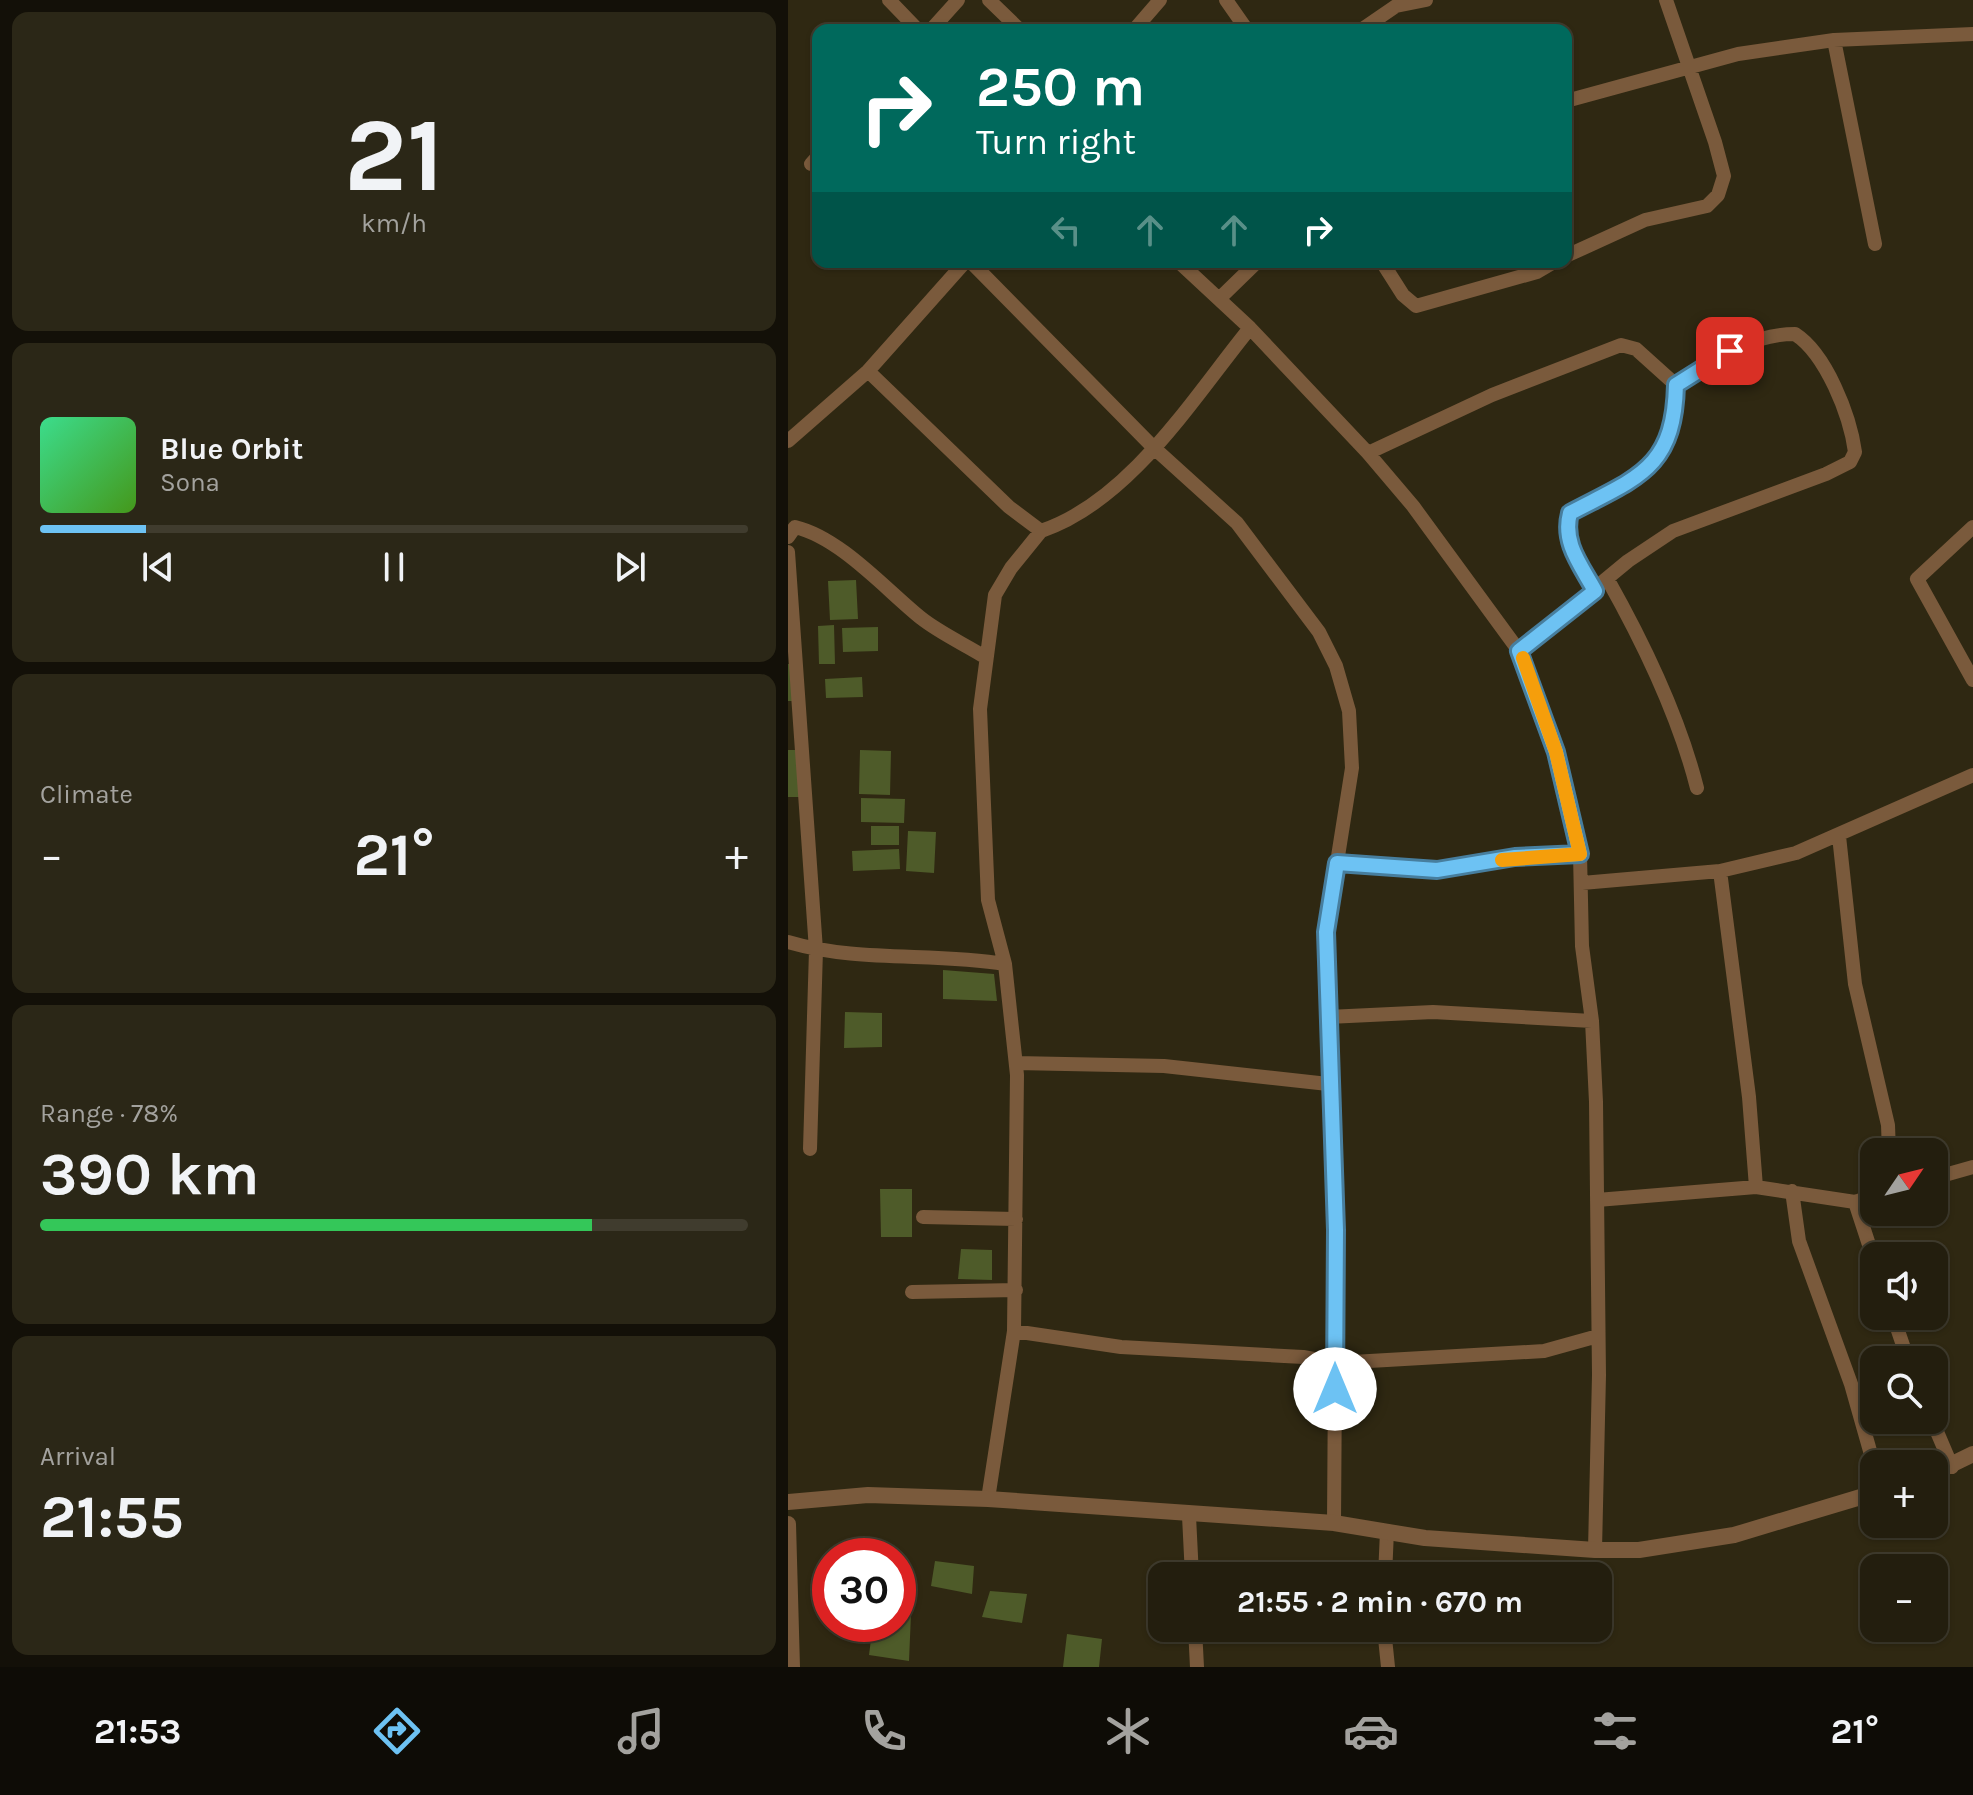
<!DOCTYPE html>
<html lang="en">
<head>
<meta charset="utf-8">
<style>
  :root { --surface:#231e0e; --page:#2b2717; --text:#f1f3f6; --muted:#a3a29e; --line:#403c2e; --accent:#6dc2f3 }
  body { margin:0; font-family:Karla,sans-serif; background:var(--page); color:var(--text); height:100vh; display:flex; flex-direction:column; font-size:30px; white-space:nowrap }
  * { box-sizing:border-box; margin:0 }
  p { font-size:26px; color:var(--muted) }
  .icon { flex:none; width:44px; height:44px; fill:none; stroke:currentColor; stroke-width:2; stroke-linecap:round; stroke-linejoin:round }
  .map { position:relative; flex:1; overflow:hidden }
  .drawer { display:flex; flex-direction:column; gap:12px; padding:12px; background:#131008; width:788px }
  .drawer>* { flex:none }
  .hud { position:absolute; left:24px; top:24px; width:760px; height:244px; border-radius:16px; box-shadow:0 2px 6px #0004,0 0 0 2px var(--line); background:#00695c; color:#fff; overflow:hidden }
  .needle { width:52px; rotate:55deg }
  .buttons { position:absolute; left:1072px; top:1138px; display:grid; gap:16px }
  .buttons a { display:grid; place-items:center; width:88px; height:88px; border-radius:16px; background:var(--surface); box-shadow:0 2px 6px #0004,0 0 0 2px var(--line); font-size:40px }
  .speed { position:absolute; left:24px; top:1538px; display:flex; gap:16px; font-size:40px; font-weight:700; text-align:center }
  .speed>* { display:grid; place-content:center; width:104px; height:104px; border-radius:50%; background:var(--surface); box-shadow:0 2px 6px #0004,0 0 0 2px var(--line); line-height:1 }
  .speed .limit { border:12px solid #d22; background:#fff; color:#111 }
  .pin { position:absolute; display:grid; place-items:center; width:68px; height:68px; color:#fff; margin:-34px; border-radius:16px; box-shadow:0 4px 12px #0006 }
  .me { position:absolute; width:88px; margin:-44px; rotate:0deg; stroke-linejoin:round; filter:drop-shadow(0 0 6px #0008) }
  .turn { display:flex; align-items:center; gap:28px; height:168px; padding:0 32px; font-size:36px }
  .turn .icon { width:104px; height:104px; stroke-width:2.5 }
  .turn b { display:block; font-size:56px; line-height:68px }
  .lanes { display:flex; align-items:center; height:76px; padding:0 32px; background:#0003; justify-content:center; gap:40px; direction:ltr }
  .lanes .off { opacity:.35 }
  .big { font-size:60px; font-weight:700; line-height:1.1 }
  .drawer .tile { flex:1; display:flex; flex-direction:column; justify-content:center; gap:12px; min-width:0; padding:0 28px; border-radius:16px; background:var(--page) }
  .drawer .dial { align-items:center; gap:0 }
  .dial b { font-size:104px; line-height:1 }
  .song { display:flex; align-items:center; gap:24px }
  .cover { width:96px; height:96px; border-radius:12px; background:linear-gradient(135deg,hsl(150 70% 55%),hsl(100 70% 35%)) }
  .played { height:8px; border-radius:4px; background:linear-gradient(90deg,var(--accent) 15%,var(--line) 15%) }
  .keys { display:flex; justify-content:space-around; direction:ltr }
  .heat { display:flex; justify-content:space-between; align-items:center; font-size:44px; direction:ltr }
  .charge { height:12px; border-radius:6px; background:linear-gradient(90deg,#34c759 78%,var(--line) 0) }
  .trip { position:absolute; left:360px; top:1562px; width:464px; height:80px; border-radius:16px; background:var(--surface); box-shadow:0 2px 6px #0004,0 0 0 2px var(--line); font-weight:700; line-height:80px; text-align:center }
  .tabs { display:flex; height:128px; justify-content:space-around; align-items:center; background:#0e0c06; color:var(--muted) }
  .tabs .icon { width:56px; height:56px }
  .tabs .selected { color:var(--accent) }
  .tabs b { font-size:36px; color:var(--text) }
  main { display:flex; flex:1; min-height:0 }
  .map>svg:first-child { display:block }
  .building { fill:#4e5b29 }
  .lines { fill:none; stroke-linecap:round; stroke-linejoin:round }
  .minor { stroke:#7a5a3c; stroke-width:14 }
  .tertiary { stroke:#7a5a3c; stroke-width:16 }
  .route-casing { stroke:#477e9e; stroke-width:20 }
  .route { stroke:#6dc2f3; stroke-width:14 }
  .slow { stroke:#f59e0b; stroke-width:14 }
</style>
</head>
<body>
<main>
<section class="drawer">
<div class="tile dial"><b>21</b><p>km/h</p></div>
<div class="tile">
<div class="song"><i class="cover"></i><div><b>Blue Orbit</b><p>Sona</p></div></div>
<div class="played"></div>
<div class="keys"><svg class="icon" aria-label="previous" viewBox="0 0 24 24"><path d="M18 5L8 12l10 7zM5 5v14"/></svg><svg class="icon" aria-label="pause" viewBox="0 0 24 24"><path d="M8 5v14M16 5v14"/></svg><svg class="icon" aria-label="next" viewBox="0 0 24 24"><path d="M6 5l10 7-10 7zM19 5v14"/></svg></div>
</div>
<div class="tile"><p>Climate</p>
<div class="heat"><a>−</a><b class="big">21°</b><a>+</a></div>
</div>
<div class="tile"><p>Range · 78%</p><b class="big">390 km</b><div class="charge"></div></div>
<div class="tile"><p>Arrival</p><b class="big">21:55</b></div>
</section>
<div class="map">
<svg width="1185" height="1667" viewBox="0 0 1185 1667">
  <rect width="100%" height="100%" fill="#2f2812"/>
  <!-- building -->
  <path class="building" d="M68 580 70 619 42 620 40 581Z
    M46 625 47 664H31L30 626Z
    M90 627V651L55 652 54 628Z
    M0 664H4L5 701H0Z
    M74 677 75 697 38 698 37 679Z
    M0 750H12L13 797H0Z
    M72 750 103 751 102 795 71 794Z
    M73 798 117 799 116 823 73 822Z
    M83 826H111V845H83Z
    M120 831 148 832 146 873 118 871Z
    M111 849 112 869 65 871 64 851Z
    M155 970 206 974 209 1001 155 999Z
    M57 1012 94 1013V1047L56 1048Z
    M92 1189H124V1237H93Z
    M173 1249 204 1250V1280L170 1279Z
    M147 1561 186 1566 184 1594 143 1586Z
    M110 1587 120 1588 117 1609 110 1608Z
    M202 1591 239 1594 234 1623 194 1617Z
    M110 1613 123 1614 121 1661 81 1655 85 1624H110Z
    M279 1634 314 1639 311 1667H275Z"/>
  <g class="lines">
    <!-- minor -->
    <path class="minor" d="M101 0 130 30
      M201 0 232 30
      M438 0 459 30
      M143 30 170 0
      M346 30 372 0
      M573 30 608 6 638 0
      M1046 40 1087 244
      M778 101 950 54 1046 40 1185 34
      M23 164 30 156
      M778 256 857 220 919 206 930 195 936 176 927 142 878 0
      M183 262 365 447 449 523 531 632 548 666 561 711 564 768 538 932 548 1230 546 1523
      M391 262 462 328 580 453 625 506 731 651 768 752 792 854 794 946 804 1021 808 1102 811 1375 807 1550
      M594 262 615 295 628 306 749 272 766 262
      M432 298 469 262
      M80 371 221 507 253 531C342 501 405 398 462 328
      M0 441 80 371 177 262
      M580 453 704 395 833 345 848 349 888 385C886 470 850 477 782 513 775 543 793 565 807 591
      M1185 527 1129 579 1185 680
      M0 537 7 527C53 538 98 590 133 618 152 633 176 644 197 657
      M0 552 28 950 22 1149
      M820 580C856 644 891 717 909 788
      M731 651 840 561 885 531 1038 474 1062 462 1067 452C1062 415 1038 354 1007 334 961 334 926 361 888 385
      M1051 836 1067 984 1100 1125 1101 1152
      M549 863 649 870 727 857 792 854
      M932 871 961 1097 968 1187
      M794 883 932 871 1008 853 1185 775
      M0 942C70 963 146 952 217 964
      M540 1017 645 1012 804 1021
      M228 1063 376 1066 540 1084
      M1146 1178 1185 1167
      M1004 1191 1011 1241 1063 1384 1086 1465
      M809 1200 968 1187 1067 1202 1086 1195
      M1067 1202 1086 1260
      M135 1217 228 1219
      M124 1292 228 1290
      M1105 1316 1120 1360
      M226 1331 333 1347 515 1357 547 1363 756 1351 810 1336
      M1144 1420 1164 1467
      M200 1499 226 1331 229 1075 217 964 200 900 192 709 207 595 223 568 253 531
      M401 1516 404 1576
      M597 1576 599 1531
      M407 1628 409 1667
      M596 1628 600 1667"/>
    <!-- tertiary -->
    <path class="tertiary" d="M1146 1473 1185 1454
      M0 1502 80 1495 200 1499 546 1523 637 1538 807 1550H851L946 1535 1086 1493
      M0 1524 4 1667"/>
  </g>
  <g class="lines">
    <defs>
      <path id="route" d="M547 1389 548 1230 538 932 549 863 649 870 727 857 792 854 768 752 731 651 807 591C793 565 774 543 782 513 850 477 886 469 888 385L942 351"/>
    </defs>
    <!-- route casing -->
    <use href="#route" class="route-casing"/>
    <!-- route -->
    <use href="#route" class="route"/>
    <!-- slow -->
    <path class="slow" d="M714 860 792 854 768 752 735 658"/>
  </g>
</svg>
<div class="buttons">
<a><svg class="needle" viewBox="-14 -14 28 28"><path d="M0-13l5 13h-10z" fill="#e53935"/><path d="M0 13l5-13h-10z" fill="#a3a29e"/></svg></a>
<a><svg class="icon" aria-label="sound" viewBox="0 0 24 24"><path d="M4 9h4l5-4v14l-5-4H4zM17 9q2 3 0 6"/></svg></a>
<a><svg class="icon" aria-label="search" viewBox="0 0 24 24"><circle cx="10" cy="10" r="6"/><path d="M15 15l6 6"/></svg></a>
<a>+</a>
<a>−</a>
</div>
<div class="speed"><div class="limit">30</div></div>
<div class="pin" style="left:942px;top:351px;background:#d93025"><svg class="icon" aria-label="arrive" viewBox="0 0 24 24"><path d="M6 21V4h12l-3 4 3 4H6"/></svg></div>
<svg class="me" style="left:547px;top:1389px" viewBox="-20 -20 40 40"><circle r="19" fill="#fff"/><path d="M0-13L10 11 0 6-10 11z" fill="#6dc2f3"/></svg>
<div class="trip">21:55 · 2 min · 670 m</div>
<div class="hud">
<div class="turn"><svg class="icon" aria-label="right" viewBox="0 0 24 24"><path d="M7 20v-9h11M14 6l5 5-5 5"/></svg><div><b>250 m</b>Turn right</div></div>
<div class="lanes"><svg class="icon off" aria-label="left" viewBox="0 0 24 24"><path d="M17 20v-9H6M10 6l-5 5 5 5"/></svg><svg class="icon off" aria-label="ahead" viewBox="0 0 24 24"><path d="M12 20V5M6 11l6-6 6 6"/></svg><svg class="icon off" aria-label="ahead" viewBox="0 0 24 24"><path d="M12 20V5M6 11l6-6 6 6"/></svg><svg class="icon" aria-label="right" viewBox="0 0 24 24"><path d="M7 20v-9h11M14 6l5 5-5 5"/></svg></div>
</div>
</div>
</main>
<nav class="tabs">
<b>21:53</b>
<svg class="icon selected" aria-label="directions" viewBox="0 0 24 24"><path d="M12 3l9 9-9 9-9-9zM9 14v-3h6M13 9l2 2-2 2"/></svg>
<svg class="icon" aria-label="music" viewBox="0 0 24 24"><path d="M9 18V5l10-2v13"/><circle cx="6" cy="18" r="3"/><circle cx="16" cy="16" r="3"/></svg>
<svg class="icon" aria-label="phone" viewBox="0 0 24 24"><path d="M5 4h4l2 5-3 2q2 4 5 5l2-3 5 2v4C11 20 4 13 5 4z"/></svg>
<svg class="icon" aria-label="climate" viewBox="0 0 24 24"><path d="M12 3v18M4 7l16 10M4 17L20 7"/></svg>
<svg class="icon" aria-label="car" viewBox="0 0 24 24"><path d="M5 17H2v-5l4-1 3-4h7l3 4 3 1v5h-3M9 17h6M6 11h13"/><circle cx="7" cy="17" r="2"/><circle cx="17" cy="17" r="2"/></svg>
<svg class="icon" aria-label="filters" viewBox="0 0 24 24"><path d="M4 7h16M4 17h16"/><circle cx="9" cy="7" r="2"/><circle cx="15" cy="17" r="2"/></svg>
<b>21°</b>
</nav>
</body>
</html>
